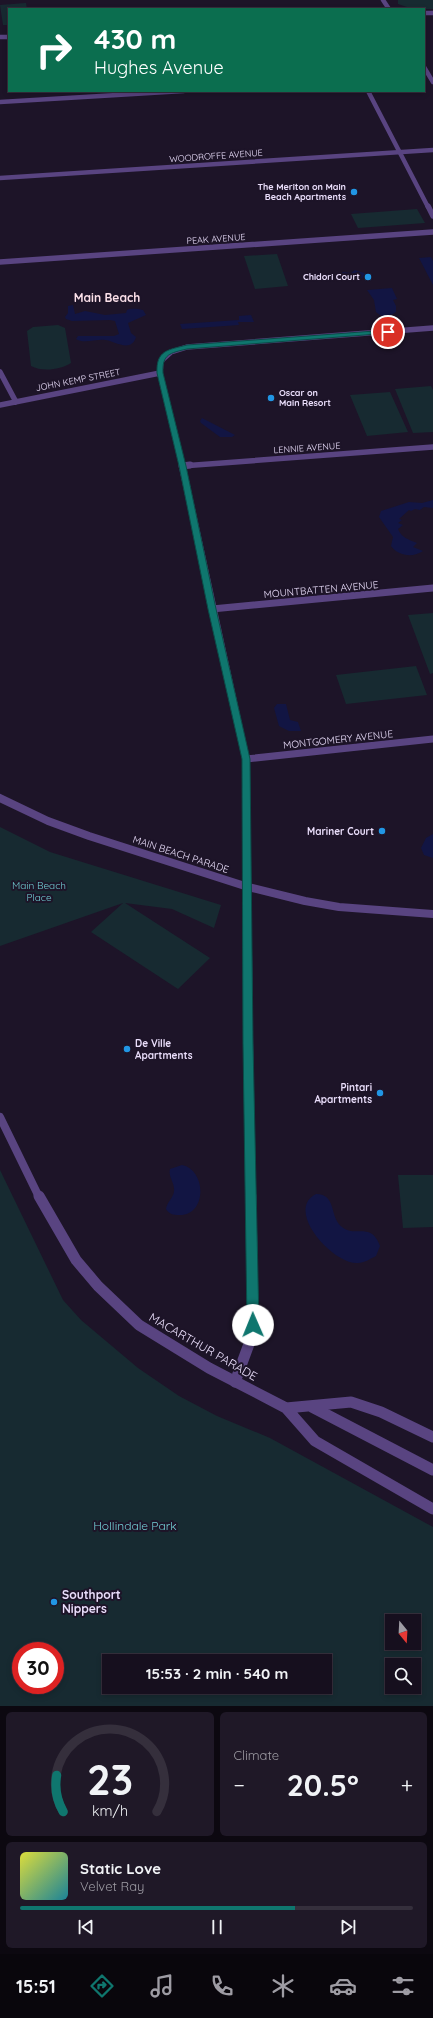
<!DOCTYPE html>
<html lang="en">
<head>
<meta charset="utf-8">
<style>
  :root { --surface:#160f1e; --page:#1f1827; --text:#f1f3f6; --muted:#9e9ca4; --line:#352f3c; --accent:#0f766e }
  body { margin:0; font-family:Quicksand,sans-serif; background:var(--page); color:var(--text); height:100vh; display:flex; flex-direction:column; font-size:15px; white-space:nowrap }
  * { box-sizing:border-box; margin:0 }
  p { font-size:13px; color:var(--muted) }
  .icon { flex:none; width:22px; height:22px; fill:none; stroke:currentColor; stroke-width:2; stroke-linecap:round; stroke-linejoin:round }
  .map { position:relative; height:1706px; overflow:hidden }
  .sheet { display:flex; flex-direction:column; gap:6px; padding:6px; background:#0c0810; flex:1 }
  .sheet>* { flex:none }
  .hud { position:absolute; left:8px; top:8px; width:417px; height:84px; border-radius:0px; box-shadow:0 2px 6px #0003,0 0 0 1px var(--line); background:#0b6e4f; color:#fff; overflow:hidden }
  .needle { width:26px; rotate:162deg }
  .tools { position:absolute; left:385px; top:1614px; display:grid; gap:8px }
  .tools a { display:grid; place-items:center; width:36px; height:36px; border-radius:0px; background:var(--surface); box-shadow:0 2px 6px #0003,0 0 0 1px var(--line); font-size:20px }
  .speed { position:absolute; left:12px; top:1642px; display:flex; gap:8px; font-size:20px; font-weight:700; text-align:center }
  .speed>* { display:grid; place-content:center; width:52px; height:52px; border-radius:50%; background:var(--surface); box-shadow:0 2px 6px #0003,0 0 0 1px var(--line); line-height:1 }
  .speed .limit { border:6px solid #d22; background:#fff; color:#111 }
  .pin { position:absolute; display:grid; place-items:center; width:34px; height:34px; color:#fff; margin:-17px; border:2px solid #fff; border-radius:50%; box-shadow:0 1px 4px #0007 }
  .me { position:absolute; width:44px; margin:-22px; rotate:359deg; stroke-linejoin:round; filter:drop-shadow(0 0 3px #0008) }
  .turn { display:flex; align-items:center; gap:14px; height:84px; padding:0 20px; font-size:18px }
  .turn .icon { width:52px; height:52px; stroke-width:2.5 }
  .turn b { display:block; font-size:28px; line-height:34px }
  .big { font-size:30px; font-weight:800; line-height:1.1 }
  .sheet .card { flex:1; display:flex; flex-direction:column; justify-content:center; gap:6px; min-width:0; padding:0 14px; border-radius:6px; background:var(--page) }
  .sheet .dial { align-items:center; gap:0 }
  .dial svg { height:104px; overflow:visible; fill:none; stroke:var(--line); stroke-width:7; stroke-linecap:round; text-anchor:middle }
  .dial text { fill:var(--text); stroke:none }
  .song { display:flex; align-items:center; gap:12px }
  .cover { width:48px; height:48px; border-radius:6px; background:linear-gradient(135deg,hsl(60 70% 55%),hsl(190 70% 35%)) }
  .played { height:4px; border-radius:2px; background:linear-gradient(90deg,var(--accent) 70%,var(--line) 70%) }
  .keys { display:flex; justify-content:space-around; direction:ltr }
  .heat { display:flex; justify-content:space-between; align-items:center; font-size:22px; direction:ltr }
  .sheet .tiles { flex:1; display:grid; gap:6px; grid-template-columns:1fr 1fr }
  .card:last-child { grid-column:span 2 }
  .trip { position:absolute; left:102px; top:1654px; width:230px; height:40px; border-radius:0px; background:var(--surface); box-shadow:0 2px 6px #0003,0 0 0 1px var(--line); font-weight:800; line-height:40px; text-align:center }
  .tab-bar { display:flex; height:64px; justify-content:space-around; align-items:center; background:#09060c; color:var(--muted) }
  .tab-bar .icon { width:28px; height:28px }
  .tab-bar .on { color:var(--accent) }
  .tab-bar b { font-size:18px; color:var(--text) }
  .map>svg:first-child { display:block }
  .green { fill:#172a31; fill-rule:evenodd }
  .water { fill:#121543 }
  .lines { fill:none; stroke-linecap:round; stroke-linejoin:round }
  .service-far1 { stroke:#594481; stroke-width:4.5 }
  .service { stroke:#594481; stroke-width:5.5 }
  .minor-far4 { stroke:#594481; stroke-width:4.5 }
  .minor-far3 { stroke:#594481; stroke-width:5.5 }
  .minor-far2 { stroke:#594481; stroke-width:7 }
  .minor-far1 { stroke:#594481; stroke-width:8 }
  .minor { stroke:#594481; stroke-width:11 }
  .tertiary-far1 { stroke:#594481; stroke-width:8 }
  .tertiary { stroke:#594481; stroke-width:11 }
  .route { fill:#0f766e; stroke:#0a4d48 }
  .poi-dot { fill:#2196e4; stroke:#1d1428; stroke-width:1.5 }
  .labels { text-anchor:middle; stroke-width:4; stroke-linejoin:round; paint-order:stroke }
  .far-street-label { font-size:9px; fill:#eadefb; stroke:#1d1428 }
  .far-poi-label { font-size:9px; font-weight:bold; fill:#eadefb; stroke:#1d1428; text-anchor:end }
  .street-label { font-size:10px; fill:#eadefb; stroke:#1d1428 }
  .poi-label { font-size:10px; font-weight:bold; fill:#eadefb; stroke:#1d1428; text-anchor:end }
  .park-label { font-size:10px; fill:#72cfd4; stroke:#1d1428 }
  .far-district-label { font-size:12px; font-weight:bold; fill:#fbe0e9; stroke:#1d1428 }
  .near-street-label { font-size:12px; fill:#eadefb; stroke:#1d1428 }
  .near-park-label { font-size:12px; fill:#72cfd4; stroke:#1d1428 }
  .near-poi-label { font-size:12px; font-weight:bold; fill:#eadefb; stroke:#1d1428; text-anchor:start }
</style>
</head>
<body>
<div class="map">
<svg width="433" height="1706" viewBox="0 0 433 1706">
  <rect width="100%" height="100%" fill="#1d1428"/>
  <!-- green -->
  <path class="green" d="M398 0H433V9H413L398 4Z
    M26 3 27 9H9V25H3L0 5Z
    M417 209 425 223 358 228 351 214Z
    M277 254 288 286 255 289 244 256Z
    M58 325 65 328 71 363C60 370 42 372 31 366L27 331 33 327Z
    M431 386 433 390V432L413 433 395 389Z
    M390 392 408 432 367 436 350 395Z
    M433 613V673L430 674 408 615Z
    M416 666 427 695 346 704 336 675Z
    M0 827 50 852 221 905 214 928 172 909 125 903 210 958 178 989 91 932 123 903 0 946Z
    M0 1170 63 1300 81 1320 138 1368 179 1396 217 1416 270 1438 433 1527V1706H0ZM392 1621H414V1643H392ZM21 1651H55V1685H21ZM109 1661H325V1687H109ZM392 1665H414V1687H392Z
    M398 1175H433V1227L403 1228Z"/>
  <!-- water -->
  <path class="water" d="M431 257 433 261V285L419 258Z
    M355 270 370 275 353 281 334 278 343 272 351 273Z
    M392 288 397 299 393 300 396 306V312C389 317 382 318 376 312L374 300 367 290Z
    M73 305 75 314 85 311 105 315 126 313 127 310C133 308 137 309 143 310L146 315 128 323 131 333 136 337C131 354 113 340 105 340 96 339 83 344 76 339L78 336H114L119 334 115 321 110 320 72 321 66 319 65 317 68 313V306Z
    M251 315 254 322H238L239 325 182 329 180 324 239 320V316Z
    M202 418 235 435 232 437H220L201 423 200 421Z
    M433 500V508L424 507 420 510 415 509 411 511 409 510 399 519 402 520 398 523 403 525 398 529C401 537 409 540 417 543L413 547 423 551C413 558 398 556 391 546L393 537 379 517 381 511 409 502 422 503Z
    M277 704H286L290 720 298 722 301 731H289L279 726 274 708Z
    M433 834V858L424 855 421 848 426 838Z
    M182 1165C207 1170 207 1216 179 1215 173 1215 169 1214 166 1209 167 1202 174 1197 174 1191 175 1183 168 1177 170 1169Z
    M316 1194C337 1194 329 1217 342 1227 355 1238 371 1221 380 1246L376 1256C370 1259 364 1263 358 1263 333 1265 284 1210 316 1194Z"/>
  <g class="lines">
    <!-- service-far1 -->
    <path class="service-far1" d="M368 91 428 207"/>
    <!-- service -->
    <path class="service" d="M428 206 433 216"/>
    <!-- minor-far4 -->
    <path class="minor-far4" d="M383 0 389 9
      M424 13H433
      M0 37H9
      M424 67 433 82
      M0 102 184 91
      M0 178 433 150"/>
    <!-- minor-far3 -->
    <path class="minor-far3" d="M0 262 433 232
      M0 372 16 402
      M0 405 160 373
      M182 466 433 447
      M182 466 160 373 161 361 171 352 187 347 433 328"/>
    <!-- minor-far2 -->
    <path class="minor-far2" d="M182 465 246 759V791
      M182 466 190 465
      M212 609 433 588
      M246 759 433 739"/>
    <!-- minor-far1 -->
    <path class="minor-far1" d="M246 790 251 1197
      M0 798 48 821 89 836 248 887 305 901 339 907 433 914"/>
    <!-- minor -->
    <path class="minor" d="M235 1382 249 1344 253 1325 251 1196"/>
    <!-- tertiary-far1 -->
    <path class="tertiary-far1" d="M0 1117 39 1197"/>
    <!-- tertiary -->
    <path class="tertiary" d="M39 1196 76 1260 98 1286 139 1325 209 1368 286 1408 315 1441 433 1509
      M312 1407 433 1470
      M286 1408 351 1402 381 1412 433 1437"/>
  </g>
  <!-- route -->
  <path class="route" d="M388 330H390V333L187 349C170 353 162 354 163 373L186 466 216 609 250 759 253 1043 259 1325 257 1329 253 1330 249 1329 247 1325 243 1043 242 759 208 609 179 466 157 373C156 350 168 350 187 345Z"/>
  <!-- markers -->
  <g class="poi-dot">
    <circle cx="354" cy="192" r="4"/>
    <circle cx="368" cy="277" r="4"/>
    <circle cx="271" cy="398" r="4"/>
    <circle cx="382" cy="831" r="4"/>
    <circle cx="127" cy="1049" r="4"/>
    <circle cx="380" cy="1093" r="4"/>
    <circle cx="54" cy="1602" r="4"/>
  </g>
  <g class="labels">
    <!-- far-street labels -->
    <g class="far-street-label">
      <text transform="translate(216 156) rotate(-4)" y="3">WOODROFFE AVENUE</text>
      <text transform="translate(216 239) rotate(-4)" y="3">PEAK AVENUE</text>
      <text transform="translate(78 380) rotate(-11)" y="3">JOHN KEMP STREET</text>
      <text transform="translate(307 448) rotate(-4)" y="3">LENNIE AVENUE</text>
    </g>
    <!-- far-poi labels -->
    <g class="far-poi-label">
      <text x="346" y="190">The Meriton on Main<tspan x="346" dy="10">Beach Apartments</tspan></text>
      <text x="360" y="280">Chidori Court</text>
      <text x="279" y="396" text-anchor="start">Oscar on<tspan x="279" dy="10">Main Resort</tspan></text>
    </g>
    <!-- street labels -->
    <g class="street-label">
      <text transform="translate(321 589) rotate(-5)" y="4">MOUNTBATTEN AVENUE</text>
      <text transform="translate(338 739) rotate(-6)" y="4">MONTGOMERY AVENUE</text>
      <text transform="translate(181 854) rotate(18)" y="4">MAIN BEACH PARADE</text>
    </g>
    <!-- poi labels -->
    <g class="poi-label">
      <text x="374" y="835">Mariner Court</text>
      <text x="135" y="1047" text-anchor="start">De Ville<tspan x="135" dy="12">Apartments</tspan></text>
      <text x="372" y="1091">Pintari<tspan x="372" dy="12">Apartments</tspan></text>
    </g>
    <!-- park labels -->
    <g class="park-label">
      <text x="39" y="889">Main Beach<tspan x="39" dy="12">Place</tspan></text>
    </g>
    <!-- far-district labels -->
    <g class="far-district-label">
      <text x="107" y="302">Main Beach</text>
    </g>
    <!-- near-street labels -->
    <g class="near-street-label">
      <text transform="translate(203 1347) rotate(30)" y="4">MACARTHUR PARADE</text>
    </g>
    <!-- near-park labels -->
    <g class="near-park-label">
      <text x="135" y="1530">Hollindale Park</text>
    </g>
    <!-- near-poi labels -->
    <g class="near-poi-label">
      <text x="62" y="1599">Southport<tspan x="62" dy="14">Nippers</tspan></text>
    </g>
  </g>
</svg>
<div class="tools">
<a><svg class="needle" viewBox="-14 -14 28 28"><path d="M0-13l5 13h-10z" fill="#e53935"/><path d="M0 13l5-13h-10z" fill="#9e9ca4"/></svg></a>
<a><svg class="icon" aria-label="search" viewBox="0 0 24 24"><circle cx="10" cy="10" r="6"/><path d="M15 15l6 6"/></svg></a>
</div>
<div class="speed"><div class="limit">30</div></div>
<div class="pin" style="left:388px;top:332px;background:#d93025"><svg class="icon" aria-label="arrive" viewBox="0 0 24 24"><path d="M6 21V4h12l-3 4 3 4H6"/></svg></div>
<svg class="me" style="left:253px;top:1325px" viewBox="-20 -20 40 40"><circle r="19" fill="#fff"/><path d="M0-13L10 11 0 6-10 11z" fill="#0f766e"/></svg>
<div class="trip">15:53 · 2 min · 540 m</div>
<div class="hud">
<div class="turn"><svg class="icon" aria-label="right" viewBox="0 0 24 24"><path d="M7 20v-9h11M14 6l5 5-5 5"/></svg><div><b>430 m</b>Hughes Avenue</div></div>
</div>
</div>
<section class="sheet">
<div class="tiles">
<div class="card dial"><svg viewBox="0 0 100 80">
<path d="M14 69A42 42 0 1 1 86 69"/>
<path d="M14 69A42 42 0 0 1 9 41" stroke="#0f766e"/>
<text x="50" y="56" font-size="32" font-weight="700">23</text>
<text x="50" y="72" font-size="11">km/h</text>
</svg></div>
<div class="card"><p>Climate</p>
<div class="heat"><a>−</a><b class="big">20.5°</b><a>+</a></div>
</div>
<div class="card">
<div class="song"><i class="cover"></i><div><b>Static Love</b><p>Velvet Ray</p></div></div>
<div class="played"></div>
<div class="keys"><svg class="icon" aria-label="previous" viewBox="0 0 24 24"><path d="M18 5L8 12l10 7zM5 5v14"/></svg><svg class="icon" aria-label="pause" viewBox="0 0 24 24"><path d="M8 5v14M16 5v14"/></svg><svg class="icon" aria-label="next" viewBox="0 0 24 24"><path d="M6 5l10 7-10 7zM19 5v14"/></svg></div>
</div>
</div>
</section>
<nav class="tab-bar">
<b>15:51</b>
<svg class="icon on" aria-label="directions" viewBox="0 0 24 24"><path d="M12 3l9 9-9 9-9-9zM9 14v-3h6M13 9l2 2-2 2"/></svg>
<svg class="icon" aria-label="music" viewBox="0 0 24 24"><path d="M9 18V5l10-2v13"/><circle cx="6" cy="18" r="3"/><circle cx="16" cy="16" r="3"/></svg>
<svg class="icon" aria-label="phone" viewBox="0 0 24 24"><path d="M5 4h4l2 5-3 2q2 4 5 5l2-3 5 2v4C11 20 4 13 5 4z"/></svg>
<svg class="icon" aria-label="climate" viewBox="0 0 24 24"><path d="M12 3v18M4 7l16 10M4 17L20 7"/></svg>
<svg class="icon" aria-label="car" viewBox="0 0 24 24"><path d="M5 17H2v-5l4-1 3-4h7l3 4 3 1v5h-3M9 17h6M6 11h13"/><circle cx="7" cy="17" r="2"/><circle cx="17" cy="17" r="2"/></svg>
<svg class="icon" aria-label="filters" viewBox="0 0 24 24"><path d="M4 7h16M4 17h16"/><circle cx="9" cy="7" r="2"/><circle cx="15" cy="17" r="2"/></svg>
</nav>
</body>
</html>
